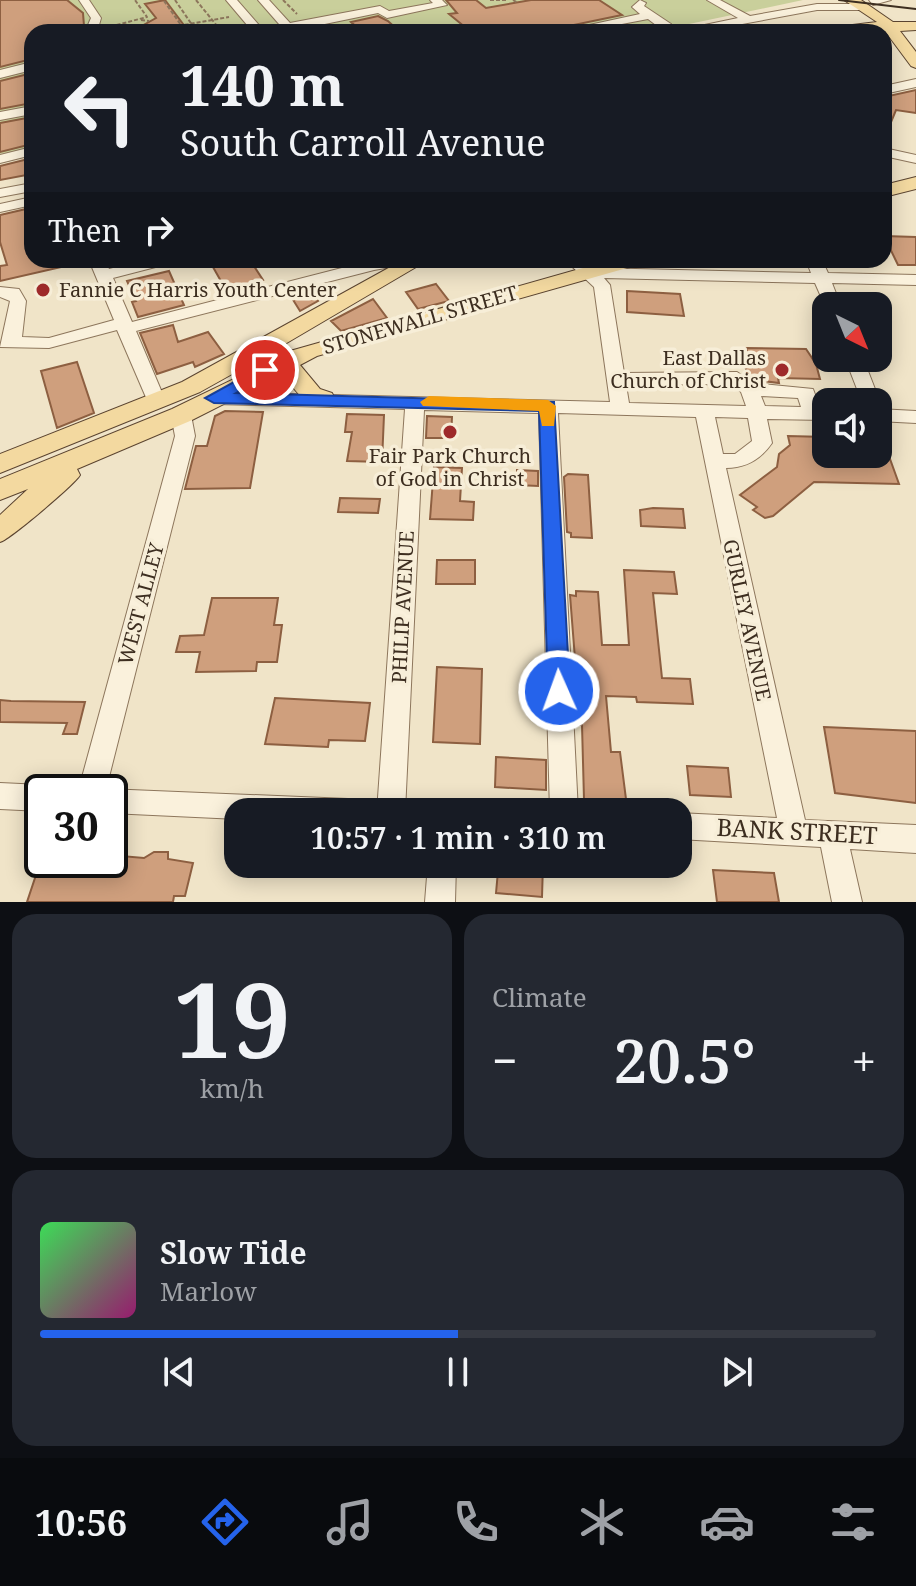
<!DOCTYPE html>
<html lang="en">
<head>
<meta charset="utf-8">
<style>
  :root { --surface:#171b24; --page:#242831; --text:#f1f3f6; --muted:#9ea1a6; --line:#363941; --accent:#2563eb }
  body { margin:0; font-family:"Noto Serif",serif; background:var(--page); color:var(--text); height:100vh; display:flex; flex-direction:column; font-size:30px; white-space:nowrap }
  * { box-sizing:border-box; margin:0 }
  p { font-size:26px; color:var(--muted) }
  .icon { flex:none; width:44px; height:44px; fill:none; stroke:currentColor; stroke-width:2; stroke-linecap:round; stroke-linejoin:round }
  .map { position:relative; height:902px; overflow:hidden }
  .side { display:flex; flex-direction:column; gap:12px; padding:12px; background:#0d0f14; flex:1 }
  .side>* { flex:none }
  .guide { position:absolute; left:24px; top:24px; width:868px; height:244px; border-radius:24px; box-shadow:0 4px 20px #0003; background:#171b24; color:var(--text); overflow:hidden }
  .needle { width:52px; rotate:137deg }
  .buttons { position:absolute; left:812px; top:292px; display:grid; gap:16px }
  .buttons a { display:grid; place-items:center; width:80px; height:80px; border-radius:16px; background:var(--surface); box-shadow:0 4px 20px #0003; font-size:40px }
  .speed { position:absolute; left:24px; top:774px; display:flex; gap:16px; font-size:40px; font-weight:700; text-align:center }
  .speed>* { display:grid; place-content:center; width:104px; height:104px; border-radius:50%; background:var(--surface); box-shadow:0 4px 20px #0003; line-height:1 }
  .speed .limit { border:4px solid #111; border-radius:12px; background:#fff; color:#111 }
  .pin { position:absolute; display:grid; place-items:center; width:68px; height:68px; color:#fff; margin:-34px; border:4px solid #fff; border-radius:50%; box-shadow:0 2px 8px #0007 }
  .me { position:absolute; width:88px; margin:-44px; rotate:358deg; stroke-linejoin:round; filter:drop-shadow(0 0 6px #0008) }
  .turn { display:flex; align-items:center; gap:28px; height:168px; padding:0 24px; font-size:36px }
  .turn .icon { width:104px; height:104px; stroke-width:2.5 }
  .turn b { display:block; font-size:56px; line-height:68px }
  .then { display:flex; align-items:center; height:76px; padding:0 24px; background:#0003; gap:16px; font-size:30px }
  .big { font-size:60px; font-weight:600; line-height:1.1 }
  .side .tile { flex:1; display:flex; flex-direction:column; justify-content:center; gap:12px; min-width:0; padding:0 28px; border-radius:24px; background:var(--page) }
  .side .dial { align-items:center; gap:0 }
  .dial b { font-size:104px; line-height:1 }
  .song { display:flex; align-items:center; gap:24px }
  .cover { width:96px; height:96px; border-radius:12px; background:linear-gradient(135deg,hsl(130 70% 55%),hsl(320 70% 35%)) }
  .played { height:8px; border-radius:4px; background:linear-gradient(90deg,var(--accent) 50%,var(--line) 50%) }
  .keys { display:flex; justify-content:space-around; direction:ltr }
  .heat { display:flex; justify-content:space-between; align-items:center; font-size:44px; direction:ltr }
  .side .tiles { flex:1; display:grid; gap:12px; grid-template-columns:1fr 1fr }
  .tile:last-child { grid-column:span 2 }
  .trip { position:absolute; left:224px; top:798px; width:468px; height:80px; border-radius:24px; background:var(--surface); box-shadow:0 4px 20px #0003; font-weight:600; line-height:80px; text-align:center }
  .menu { display:flex; height:128px; justify-content:space-around; align-items:center; background:#090b0e; color:var(--muted) }
  .menu .icon { width:56px; height:56px }
  .menu .on { color:var(--accent) }
  .menu b { font-size:36px; color:var(--text) }
  .map>svg:first-child { display:block }
  .green { fill:#c9cf9b }
  .building { fill:#cf9f7d; stroke:#8d5f41; stroke-width:2 }
  .lines { fill:none; stroke-linecap:round; stroke-linejoin:round }
  .minor-casing { stroke:#8d765c; stroke-width:2 }
  .major-casing { stroke:#5b4430; stroke-width:2 }
  .path { stroke:#8d765c; stroke-width:2; stroke-dasharray:4 2; stroke-linecap:butt }
  .minor { fill:#faf1dc; fill-rule:evenodd }
  .major { fill:#f3d9a0; fill-rule:evenodd }
  .tram { stroke:#3d2e20; stroke-width:2 }
  .route { fill:#2563eb; stroke:#184099; stroke-width:2 }
  .slow { fill:#f59e0b }
  .poi-dot { fill:#9e2a2b; stroke:#f7eed8; stroke-width:3 }
  .labels { text-anchor:middle; stroke-width:7; stroke-linejoin:round; paint-order:stroke }
  .poi-label { font-size:20px; fill:#3d2e20; stroke:#f7eed8; text-anchor:start }
  .street-label { font-size:20px; fill:#3d2e20; stroke:#f7eed8 }
  .near-street-label { font-size:24px; fill:#3d2e20; stroke:#f7eed8 }
</style>
</head>
<body>
<div class="map">
<svg width="916" height="902" viewBox="0 0 916 902">
  <rect width="100%" height="100%" fill="#f0e4c8"/>
  <!-- green -->
  <path class="green" d="M0 0H803L651 32H32V148L0 154Z"/>
  <!-- building -->
  <path class="building" d="M0 0H67L83 13 84 26 82 32H32V59L0 67Z
    M165 0 189 32H131L156 18 145 4Z
    M446 0H476L486 8 531 0H599L622 15 540 32H471L449 14 457 13Z
    M378 16 388 21 400 32H362L351 22Z
    M32 73V103L0 109V81Z
    M916 90V113L896 110 884 139V97Z
    M32 117V144L0 152V123Z
    M32 158V174L0 180V166Z
    M26 209 32 227V260H69L70 265 0 281V266L7 265 0 242V215Z
    M884 236 916 237V265H898Z
    M209 260H250L263 280 226 290Z
    M169 271 184 305 138 317 132 302 136 301 127 281Z
    M436 284 449 301 418 309 406 292Z
    M310 290 318 301 300 311 290 295Z
    M627 291 680 294 684 316 627 312Z
    M373 299 387 318 341 331 331 321Z
    M173 325 178 342 208 332 224 354 195 367 193 362 157 374 140 333Z
    M746 348 806 349 816 364 820 379 778 378 779 383 755 380 748 376 742 355H748Z
    M77 362 94 413 57 428 41 371Z
    M225 411 263 412 250 488 185 489 196 446H207L215 416Z
    M347 414 384 415 382 462 347 461 352 432H345Z
    M427 416 452 417 451 438H426Z
    M788 436 826 437V454H871L873 459H890L899 484 814 482 773 516 765 518 753 510 757 507 740 495 777 467 779 454 790 445Z
    M434 467 462 468 460 501 474 502 473 520 430 519Z
    M517 470 538 471V486L517 485Z
    M568 474 588 475 592 538 571 537V533L567 532 564 477Z
    M340 498 380 499 378 513 338 512Z
    M653 508 683 509 685 528 641 526 640 510Z
    M437 560H475V584H436Z
    M624 570 674 572 677 594 653 593 662 678 690 679 693 704 637 702 636 697 606 696 611 752H620L626 799H584L582 725 577 724 576 710H579L570 595 576 596V591L598 592 602 645H629Z
    M212 598H278L274 625H282L277 662H257L256 671 196 672 200 652H176L180 636 204 635Z
    M437 667 482 669 480 744 433 742Z
    M275 698 370 703 365 741 329 740 328 747 265 744Z
    M0 700 11 701 85 702 77 734H63L67 723 0 722Z
    M824 727 916 731V803L835 793Z
    M496 757 546 760V790L495 787Z
    M687 766 728 768 731 797 690 795Z
    M154 852H168V859L193 863 185 896H174L173 902H27L41 860H110V855L144 858Z
    M506 864H543L542 897 496 893 498 871 506 872Z
    M713 870 774 873 779 902H717Z"/>
  <g class="lines">
    <defs>
      <path id="minor" d="M79 0H89L101 18 97 32H85L91 18Z
        M226 0H237L265 32H253Z
        M258 0H269L290 23 380 6 389 11 433 3 430 0H442L447 5 387 18 378 13 286 32Z
        M640 0 646 3 644 6 671 24 676 31 738 18 707 0H720L750 16 817 4H864L869 7 864 10H817L699 32H665L648 19 580 32H557L640 14 632 7Z
        M869 0H891L873 5Z
        M452 29 460 30 462 32H446Z
        M32 62V70L0 78V70Z
        M916 79V87L884 94V86Z
        M32 106V114L0 120V112Z
        M32 147V155L0 163V155Z
        M884 148 916 155V163L884 156Z
        M32 183V191L0 197V189Z
        M32 197V205L0 212V204Z
        M89 260H105L109 269 145 260H173L171 263 113 278 132 322 373 260H416L414 263 374 270 136 331 166 402 157 408 148 402 117 330 49 348 0 347 10 301 0 297V287L19 289 26 301 22 337 49 338 114 320Z
        M565 260H583L592 268 811 273 806 260H822L828 273 916 275V285L832 283 841 306 826 308 815 283 604 278 610 285 624 373 737 372 753 383 813 389 820 408H826V420L767 419 772 443C761 459 746 468 726 468L805 820 916 825V853L850 849 862 902H832L821 847 678 839V813L777 818 696 417 558 413 578 812H550L539 413 424 410 405 812H377L405 409 214 404 205 398 214 392 610 402 594 287ZM733 384 741 392 746 406 629 403 626 385ZM761 396 798 398 801 407 765 406ZM715 417 748 418 752 441 735 454H723Z
        M845 358H863L880 402 878 406V402H862Z
        M181 409 191 415 195 436 106 789 348 799 358 803 362 812H238V819L110 813V792H78L175 436 171 415Z
        M878 409 916 411V423L878 421Z
        M0 783 42 785 53 792H42V811L0 809Z
        M428 864H456L455 902H425Z"/>
      <path id="major" d="M844 0H861L893 22H916V30L900 31 916 52V68L911 66 885 31 821 32 828 28 877 22Z
        M916 177V189L884 197V185Z
        M403 260H428L285 344 290 351 611 260H644L641 264 317 356 300 365 320 389 332 393 335 399 332 405C307 411 296 391 283 374L190 421 77 469 80 475C75 484 9 540 0 542V515L28 489 0 500V479L172 409 273 360 268 354 200 392 0 473V454L182 382Z"/>
    </defs>
    <!-- minor casing -->
    <use href="#minor" class="minor-casing"/>
    <!-- major casing -->
    <use href="#major" class="major-casing"/>
    <!-- path -->
    <path class="path" d="M175 0 197 32
      M196 0 222 32
      M283 0 297 14
      M490 0H506
      M513 0 518 3
      M164 1 186 32
      M141 20 149 21
      M105 28 147 17 135 0
      M167 28 229 17"/>
    <!-- minor -->
    <use href="#minor" class="minor"/>
    <!-- major -->
    <use href="#major" class="major"/>
    <!-- tram -->
    <path class="tram" d="M839 0 916 9"/>
  </g>
  <!-- route -->
  <path class="route" d="M265 365 271 367V374L236 393 554 402 570 691 567 697 559 700 551 697 548 691 539 411 214 403 205 398Z"/>
  <!-- slow -->
  <path class="slow" d="M429 396 548 400 556 406 554 426H542L539 411 423 406 420 402Z"/>
  <!-- markers -->
  <g class="poi-dot">
    <circle cx="43" cy="290" r="8"/>
    <circle cx="782" cy="370" r="8"/>
    <circle cx="450" cy="432" r="8"/>
  </g>
  <g class="labels">
    <!-- poi labels -->
    <g class="poi-label">
      <text x="59" y="297">Fannie C Harris Youth Center</text>
      <text x="766" y="365" text-anchor="end">East Dallas<tspan x="766" dy="23">Church of Christ</tspan></text>
      <text x="450" y="463" text-anchor="middle">Fair Park Church<tspan x="450" dy="23">of God in Christ</tspan></text>
    </g>
    <!-- street labels -->
    <g class="street-label">
      <text transform="translate(420 320) rotate(-16)" y="7">STONEWALL STREET</text>
      <text transform="translate(141 604) rotate(-75)" y="7">WEST ALLEY</text>
      <text transform="translate(403 607) rotate(-87)" y="7">PHILIP AVENUE</text>
      <text transform="translate(747 620) rotate(78)" y="7">GURLEY AVENUE</text>
    </g>
    <!-- near-street labels -->
    <g class="near-street-label">
      <text transform="translate(797 832) rotate(3)" y="8">BANK STREET</text>
    </g>
  </g>
</svg>
<div class="buttons">
<a><svg class="needle" viewBox="-14 -14 28 28"><path d="M0-13l5 13h-10z" fill="#e53935"/><path d="M0 13l5-13h-10z" fill="#9ea1a6"/></svg></a>
<a><svg class="icon" aria-label="sound" viewBox="0 0 24 24"><path d="M4 9h4l5-4v14l-5-4H4zM17 9q2 3 0 6"/></svg></a>
</div>
<div class="speed"><div class="limit">30</div></div>
<div class="pin" style="left:265px;top:370px;background:#d93025"><svg class="icon" aria-label="arrive" viewBox="0 0 24 24"><path d="M6 21V4h12l-3 4 3 4H6"/></svg></div>
<svg class="me" style="left:559px;top:691px" viewBox="-20 -20 40 40"><circle r="17" fill="#2563eb" stroke="#fff" stroke-width="3"/><path d="M0-11L8 9 0 5-8 9z" fill="#fff"/></svg>
<div class="trip">10:57 · 1 min · 310 m</div>
<div class="guide">
<div class="turn"><svg class="icon" aria-label="left" viewBox="0 0 24 24"><path d="M17 20v-9H6M10 6l-5 5 5 5"/></svg><div><b>140 m</b>South Carroll Avenue</div></div>
<div class="then">Then<svg class="icon" aria-label="right" viewBox="0 0 24 24"><path d="M7 20v-9h11M14 6l5 5-5 5"/></svg></div>
</div>
</div>
<section class="side">
<div class="tiles">
<div class="tile dial"><b>19</b><p>km/h</p></div>
<div class="tile"><p>Climate</p>
<div class="heat"><a>−</a><b class="big">20.5°</b><a>+</a></div>
</div>
<div class="tile">
<div class="song"><i class="cover"></i><div><b>Slow Tide</b><p>Marlow</p></div></div>
<div class="played"></div>
<div class="keys"><svg class="icon" aria-label="previous" viewBox="0 0 24 24"><path d="M18 5L8 12l10 7zM5 5v14"/></svg><svg class="icon" aria-label="pause" viewBox="0 0 24 24"><path d="M8 5v14M16 5v14"/></svg><svg class="icon" aria-label="next" viewBox="0 0 24 24"><path d="M6 5l10 7-10 7zM19 5v14"/></svg></div>
</div>
</div>
</section>
<nav class="menu">
<b>10:56</b>
<svg class="icon on" aria-label="directions" viewBox="0 0 24 24"><path d="M12 3l9 9-9 9-9-9zM9 14v-3h6M13 9l2 2-2 2"/></svg>
<svg class="icon" aria-label="music" viewBox="0 0 24 24"><path d="M9 18V5l10-2v13"/><circle cx="6" cy="18" r="3"/><circle cx="16" cy="16" r="3"/></svg>
<svg class="icon" aria-label="phone" viewBox="0 0 24 24"><path d="M5 4h4l2 5-3 2q2 4 5 5l2-3 5 2v4C11 20 4 13 5 4z"/></svg>
<svg class="icon" aria-label="climate" viewBox="0 0 24 24"><path d="M12 3v18M4 7l16 10M4 17L20 7"/></svg>
<svg class="icon" aria-label="car" viewBox="0 0 24 24"><path d="M5 17H2v-5l4-1 3-4h7l3 4 3 1v5h-3M9 17h6M6 11h13"/><circle cx="7" cy="17" r="2"/><circle cx="17" cy="17" r="2"/></svg>
<svg class="icon" aria-label="filters" viewBox="0 0 24 24"><path d="M4 7h16M4 17h16"/><circle cx="9" cy="7" r="2"/><circle cx="15" cy="17" r="2"/></svg>
</nav>
</body>
</html>
